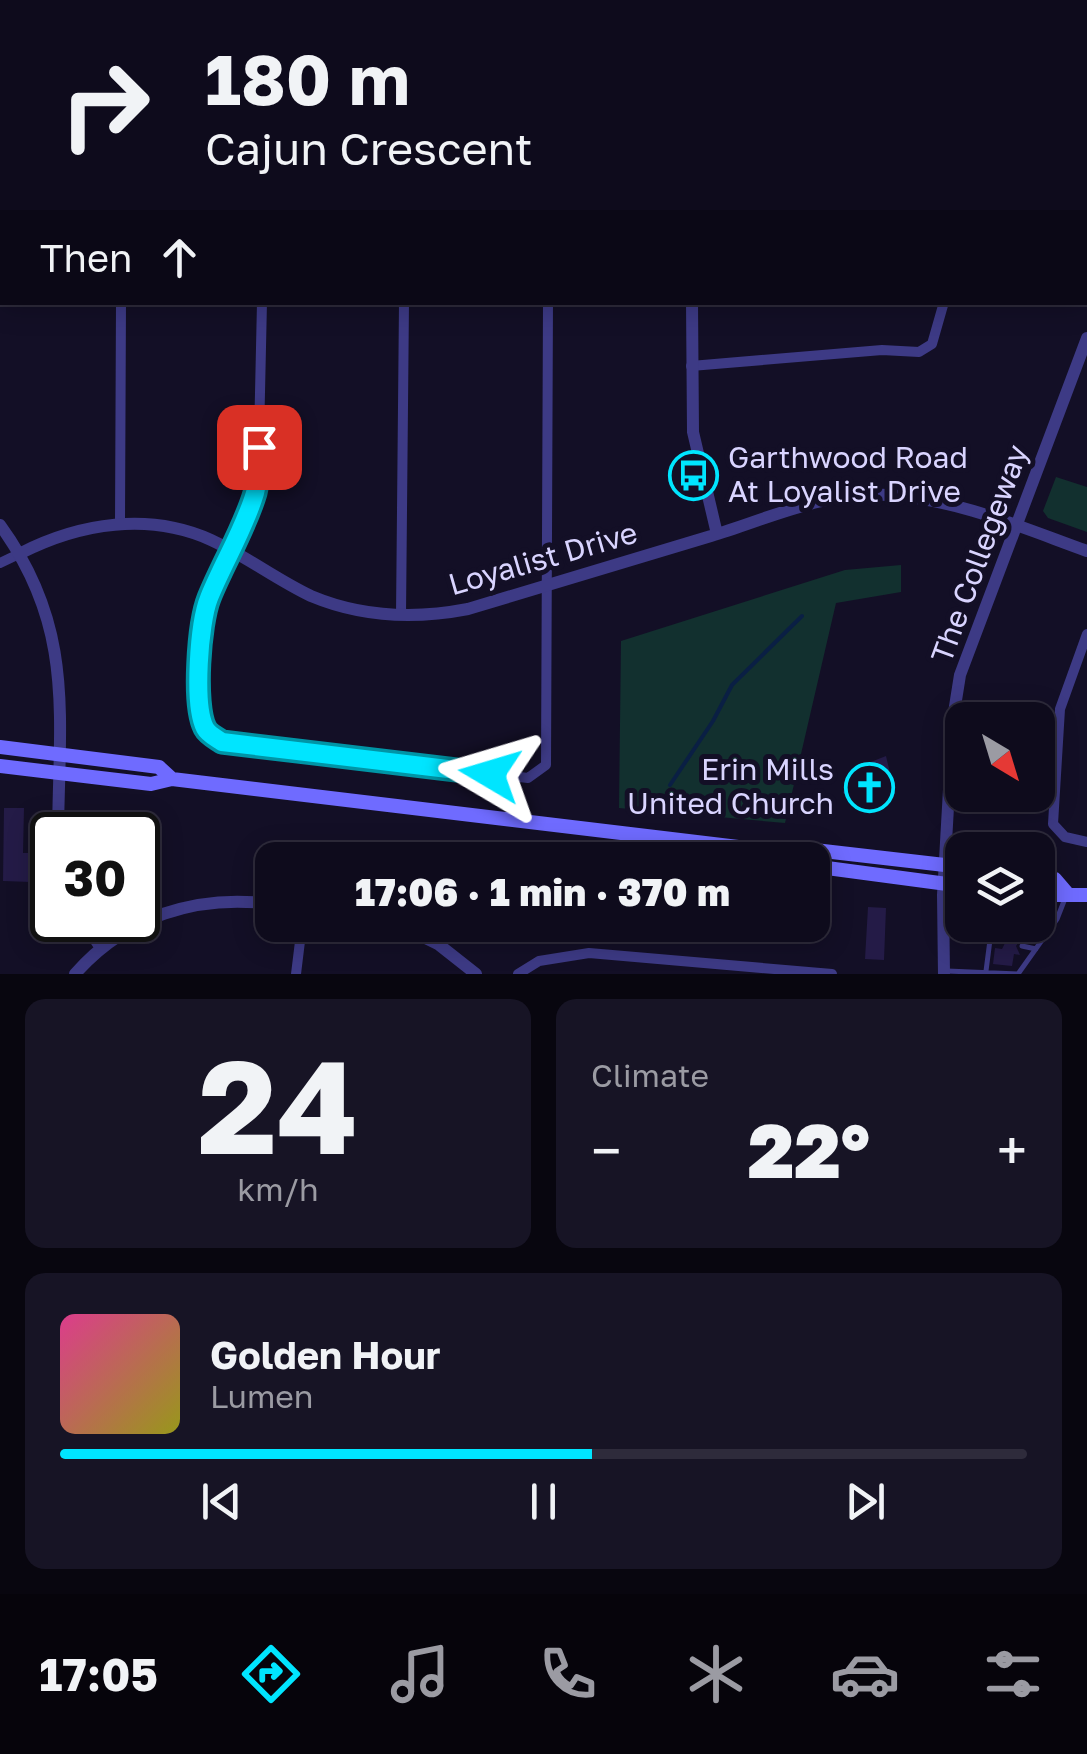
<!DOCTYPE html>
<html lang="en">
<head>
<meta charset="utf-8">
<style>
  :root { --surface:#0e0b1c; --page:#171425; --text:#f1f3f6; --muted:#9b9ba3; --line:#2e2b3b; --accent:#00e5ff }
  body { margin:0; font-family:"Golos Text",sans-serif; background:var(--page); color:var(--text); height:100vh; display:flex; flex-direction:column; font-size:38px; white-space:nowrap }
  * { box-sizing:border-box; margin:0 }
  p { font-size:32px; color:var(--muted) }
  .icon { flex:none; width:55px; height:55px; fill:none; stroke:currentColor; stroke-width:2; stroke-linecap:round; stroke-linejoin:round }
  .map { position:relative; height:974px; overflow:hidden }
  .details { display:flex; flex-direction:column; gap:25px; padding:25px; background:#08060f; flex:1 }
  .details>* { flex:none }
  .guide { position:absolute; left:0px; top:0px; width:1088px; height:305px; box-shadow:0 5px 25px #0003,0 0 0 2px var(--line); background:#0e0b1c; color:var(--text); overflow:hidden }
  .needle { width:65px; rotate:142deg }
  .tools { position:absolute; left:945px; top:702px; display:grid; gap:20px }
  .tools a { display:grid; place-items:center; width:110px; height:110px; border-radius:20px; background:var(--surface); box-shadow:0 5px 25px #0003,0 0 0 2px var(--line); font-size:50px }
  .speed { position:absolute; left:30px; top:812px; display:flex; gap:20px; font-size:50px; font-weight:700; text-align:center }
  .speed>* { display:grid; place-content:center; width:130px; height:130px; border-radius:50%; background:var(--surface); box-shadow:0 5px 25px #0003,0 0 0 2px var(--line); line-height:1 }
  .speed .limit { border:5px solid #111; border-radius:15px; background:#fff; color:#111 }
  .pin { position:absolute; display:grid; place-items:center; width:85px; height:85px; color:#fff; margin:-42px; border-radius:20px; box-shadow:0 5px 15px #0006 }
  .me { position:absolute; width:110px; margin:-55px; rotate:277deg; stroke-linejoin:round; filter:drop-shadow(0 0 8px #0008) }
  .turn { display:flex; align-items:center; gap:35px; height:210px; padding:0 40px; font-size:45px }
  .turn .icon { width:130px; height:130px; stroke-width:2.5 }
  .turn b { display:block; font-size:70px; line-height:85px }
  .then { display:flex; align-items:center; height:95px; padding:0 40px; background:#0003; gap:20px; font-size:38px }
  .big { font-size:75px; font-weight:800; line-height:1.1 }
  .details .widget { flex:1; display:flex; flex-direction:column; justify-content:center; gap:15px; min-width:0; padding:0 35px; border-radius:20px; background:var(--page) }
  .details .dial { align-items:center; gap:0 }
  .dial b { font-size:130px; line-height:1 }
  .song { display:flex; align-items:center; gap:30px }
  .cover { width:120px; height:120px; border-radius:15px; background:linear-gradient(135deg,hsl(330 70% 55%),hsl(60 70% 35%)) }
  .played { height:10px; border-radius:5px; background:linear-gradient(90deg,var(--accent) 55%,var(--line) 55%) }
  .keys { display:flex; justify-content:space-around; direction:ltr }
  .heat { display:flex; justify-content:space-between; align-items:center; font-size:55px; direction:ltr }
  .details .tiles { flex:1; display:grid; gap:25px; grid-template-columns:1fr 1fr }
  .widget:last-child { grid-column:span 2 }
  .trip { position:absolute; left:255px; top:842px; width:575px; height:100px; border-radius:20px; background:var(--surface); box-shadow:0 5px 25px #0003,0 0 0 2px var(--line); font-weight:800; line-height:100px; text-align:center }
  .tabs { display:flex; height:160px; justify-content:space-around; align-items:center; background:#06040b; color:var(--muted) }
  .tabs .icon { width:70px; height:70px }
  .tabs .current { color:var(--accent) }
  .tabs b { font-size:45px; color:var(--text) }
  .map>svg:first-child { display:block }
  .green { fill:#12302f }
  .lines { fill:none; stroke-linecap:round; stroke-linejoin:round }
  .stream { stroke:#0a1f44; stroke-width:4 }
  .building { fill:#241b47 }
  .service { stroke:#3d3a85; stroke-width:5 }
  .minor { stroke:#3d3a85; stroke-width:10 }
  .tertiary { stroke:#3d3a85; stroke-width:12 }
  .secondary { stroke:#6f6bff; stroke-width:14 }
  .route-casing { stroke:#0095a6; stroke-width:25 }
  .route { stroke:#00e5ff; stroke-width:18 }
  .labels { text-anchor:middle; stroke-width:10; stroke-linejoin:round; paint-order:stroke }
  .poi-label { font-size:30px; fill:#d9d4ff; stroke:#130f26; text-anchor:start }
  .street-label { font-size:30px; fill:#d9d4ff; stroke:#130f26 }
</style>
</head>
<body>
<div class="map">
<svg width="1087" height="974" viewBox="0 0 1087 974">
  <rect width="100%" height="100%" fill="#130f26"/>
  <!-- green -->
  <path class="green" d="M230 0H674L230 2Z
    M1056 477 1087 487V532L1048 518 1043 511Z
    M901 565V592L836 603 785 823 619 808 621 641 845 570Z"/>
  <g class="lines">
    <!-- stream -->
    <path class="stream" d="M670 785 713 721 732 685 802 616"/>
  </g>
  <!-- building -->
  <path class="building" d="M886 756 895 794 887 796 890 800 879 808 843 793 847 780 849 781 852 773 855 775 858 767Z
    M4 808H24L23 853H32L31 882 3 881Z
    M868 907 886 908 884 960 865 959Z
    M1007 925H1025L1018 933 1020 940 1016 946 1020 955 1014 954 1012 966 993 964 995 948 1002 949 1005 943Z"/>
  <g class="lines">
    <!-- service -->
    <path class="service" d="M1037 925 1052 928
      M947 931 999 941 1001 925
      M1024 935 1044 939
      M1022 946 1036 949
      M947 971 1018 974 1057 919 1066 896
      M986 971 990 940"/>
    <!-- minor -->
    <path class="minor" d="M127 0 130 2
      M0 113 2 111
      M262 302 258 483 232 552 208 600 202 626 200 712 206 732 222 742 528 778 546 765 548 302
      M691 366 882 350 919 352 932 344 944 302
      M120 521 121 302
      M0 563 21 553
      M401 615 404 302
      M1087 634 1060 709 1053 824 1065 837 1087 842
      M296 974 302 925
      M518 974 539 961 589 953 832 974"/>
    <!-- tertiary -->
    <path class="tertiary" d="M1050 0 1063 2
      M694 2V0
      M1085 7H1087
      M692 302 693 432 717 534
      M0 525C75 628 59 715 58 835
      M21 553C80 523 149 512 211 540 246 556 277 580 311 596 361 617 416 619 468 609 549 584 630 560 711 536 770 518 825 491 888 495 957 499 1023 528 1087 551
      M82 920 101 948
      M399 925 438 944 476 974
      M75 974C126 916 197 894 272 904
      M944 974 943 895 953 719 960 675 1087 338"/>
    <!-- secondary -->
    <path class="secondary" d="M0 747 159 767 172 779
      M0 766 151 784 172 779 780 852 806 849 962 867
      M812 866 962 886
      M1038 877 1055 879 1067 893
      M1038 895H1087"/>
  </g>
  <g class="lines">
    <defs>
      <path id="route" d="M259 447C258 462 259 478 255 493 244 530 223 563 209 598 199 623 193 705 205 728 208 734 216 738 222 742L490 774"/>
    </defs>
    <!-- route casing -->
    <use href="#route" class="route-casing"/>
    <!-- route -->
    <use href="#route" class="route"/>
  </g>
  <!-- icons -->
  <defs>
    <symbol id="bus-ring" viewBox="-11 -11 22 22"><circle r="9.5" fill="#130f26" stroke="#00e5ff" stroke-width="1.5"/><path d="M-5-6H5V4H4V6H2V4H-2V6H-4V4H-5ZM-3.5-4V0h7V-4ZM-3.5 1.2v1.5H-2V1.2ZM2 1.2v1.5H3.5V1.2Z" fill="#00e5ff"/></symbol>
    <symbol id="church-ring" viewBox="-11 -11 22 22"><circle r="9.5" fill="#130f26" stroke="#00e5ff" stroke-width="1.5"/><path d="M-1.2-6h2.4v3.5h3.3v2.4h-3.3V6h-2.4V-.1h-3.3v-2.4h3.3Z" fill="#00e5ff"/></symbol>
  </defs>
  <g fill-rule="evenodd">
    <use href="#bus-ring" x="666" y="448" width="55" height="55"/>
    <use href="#church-ring" x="842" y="760" width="55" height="55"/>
  </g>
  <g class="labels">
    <!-- poi labels -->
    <g class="poi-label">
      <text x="728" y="468">Garthwood Road<tspan x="728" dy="34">At Loyalist Drive</tspan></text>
      <text x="834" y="780" text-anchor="end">Erin Mills<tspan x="834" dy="34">United Church</tspan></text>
    </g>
    <!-- street labels -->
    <g class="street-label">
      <text transform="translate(980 554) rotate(-70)" y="10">The Collegeway</text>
      <text transform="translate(543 559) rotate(-16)" y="10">Loyalist Drive</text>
    </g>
  </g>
</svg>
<div class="tools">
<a><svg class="needle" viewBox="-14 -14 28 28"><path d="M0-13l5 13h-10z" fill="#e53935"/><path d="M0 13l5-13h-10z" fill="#9b9ba3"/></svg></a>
<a><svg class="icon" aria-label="layers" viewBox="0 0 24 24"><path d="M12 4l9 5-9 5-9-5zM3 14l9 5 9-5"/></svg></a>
</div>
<div class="speed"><div class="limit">30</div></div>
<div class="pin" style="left:259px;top:447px;background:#d93025"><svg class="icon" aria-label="arrive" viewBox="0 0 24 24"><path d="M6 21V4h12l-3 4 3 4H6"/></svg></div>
<svg class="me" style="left:490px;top:774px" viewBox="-20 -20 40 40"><path d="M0-17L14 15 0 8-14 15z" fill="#00e5ff" stroke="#fff" stroke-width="4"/></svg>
<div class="trip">17:06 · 1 min · 370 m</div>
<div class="guide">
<div class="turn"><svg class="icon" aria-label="right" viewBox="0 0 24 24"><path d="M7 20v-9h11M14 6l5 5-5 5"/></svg><div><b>180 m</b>Cajun Crescent</div></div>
<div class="then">Then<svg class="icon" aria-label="ahead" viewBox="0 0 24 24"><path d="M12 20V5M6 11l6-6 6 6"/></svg></div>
</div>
</div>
<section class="details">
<div class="tiles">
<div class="widget dial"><b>24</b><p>km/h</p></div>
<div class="widget"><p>Climate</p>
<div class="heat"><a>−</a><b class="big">22°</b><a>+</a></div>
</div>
<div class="widget">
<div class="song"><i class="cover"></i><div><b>Golden Hour</b><p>Lumen</p></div></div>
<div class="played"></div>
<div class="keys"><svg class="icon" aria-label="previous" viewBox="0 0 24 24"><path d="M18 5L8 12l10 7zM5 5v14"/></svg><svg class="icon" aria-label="pause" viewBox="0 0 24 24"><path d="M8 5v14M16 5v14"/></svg><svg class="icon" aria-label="next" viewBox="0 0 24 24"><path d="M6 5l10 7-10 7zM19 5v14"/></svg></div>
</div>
</div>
</section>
<nav class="tabs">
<b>17:05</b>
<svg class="icon current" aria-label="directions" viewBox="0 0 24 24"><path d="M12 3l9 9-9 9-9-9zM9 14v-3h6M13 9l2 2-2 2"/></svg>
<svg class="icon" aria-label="music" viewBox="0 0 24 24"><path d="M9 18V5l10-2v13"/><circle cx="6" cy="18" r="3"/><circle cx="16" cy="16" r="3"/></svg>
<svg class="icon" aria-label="phone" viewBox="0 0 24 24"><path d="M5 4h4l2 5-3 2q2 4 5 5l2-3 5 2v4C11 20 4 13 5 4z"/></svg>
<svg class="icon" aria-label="climate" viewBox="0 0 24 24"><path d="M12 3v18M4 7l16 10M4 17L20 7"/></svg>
<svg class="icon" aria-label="car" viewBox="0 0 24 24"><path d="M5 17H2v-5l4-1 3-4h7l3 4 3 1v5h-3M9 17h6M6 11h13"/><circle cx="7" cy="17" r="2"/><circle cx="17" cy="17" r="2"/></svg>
<svg class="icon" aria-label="filters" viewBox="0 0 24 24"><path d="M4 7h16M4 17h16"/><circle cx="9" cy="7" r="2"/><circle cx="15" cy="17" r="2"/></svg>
</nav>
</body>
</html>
